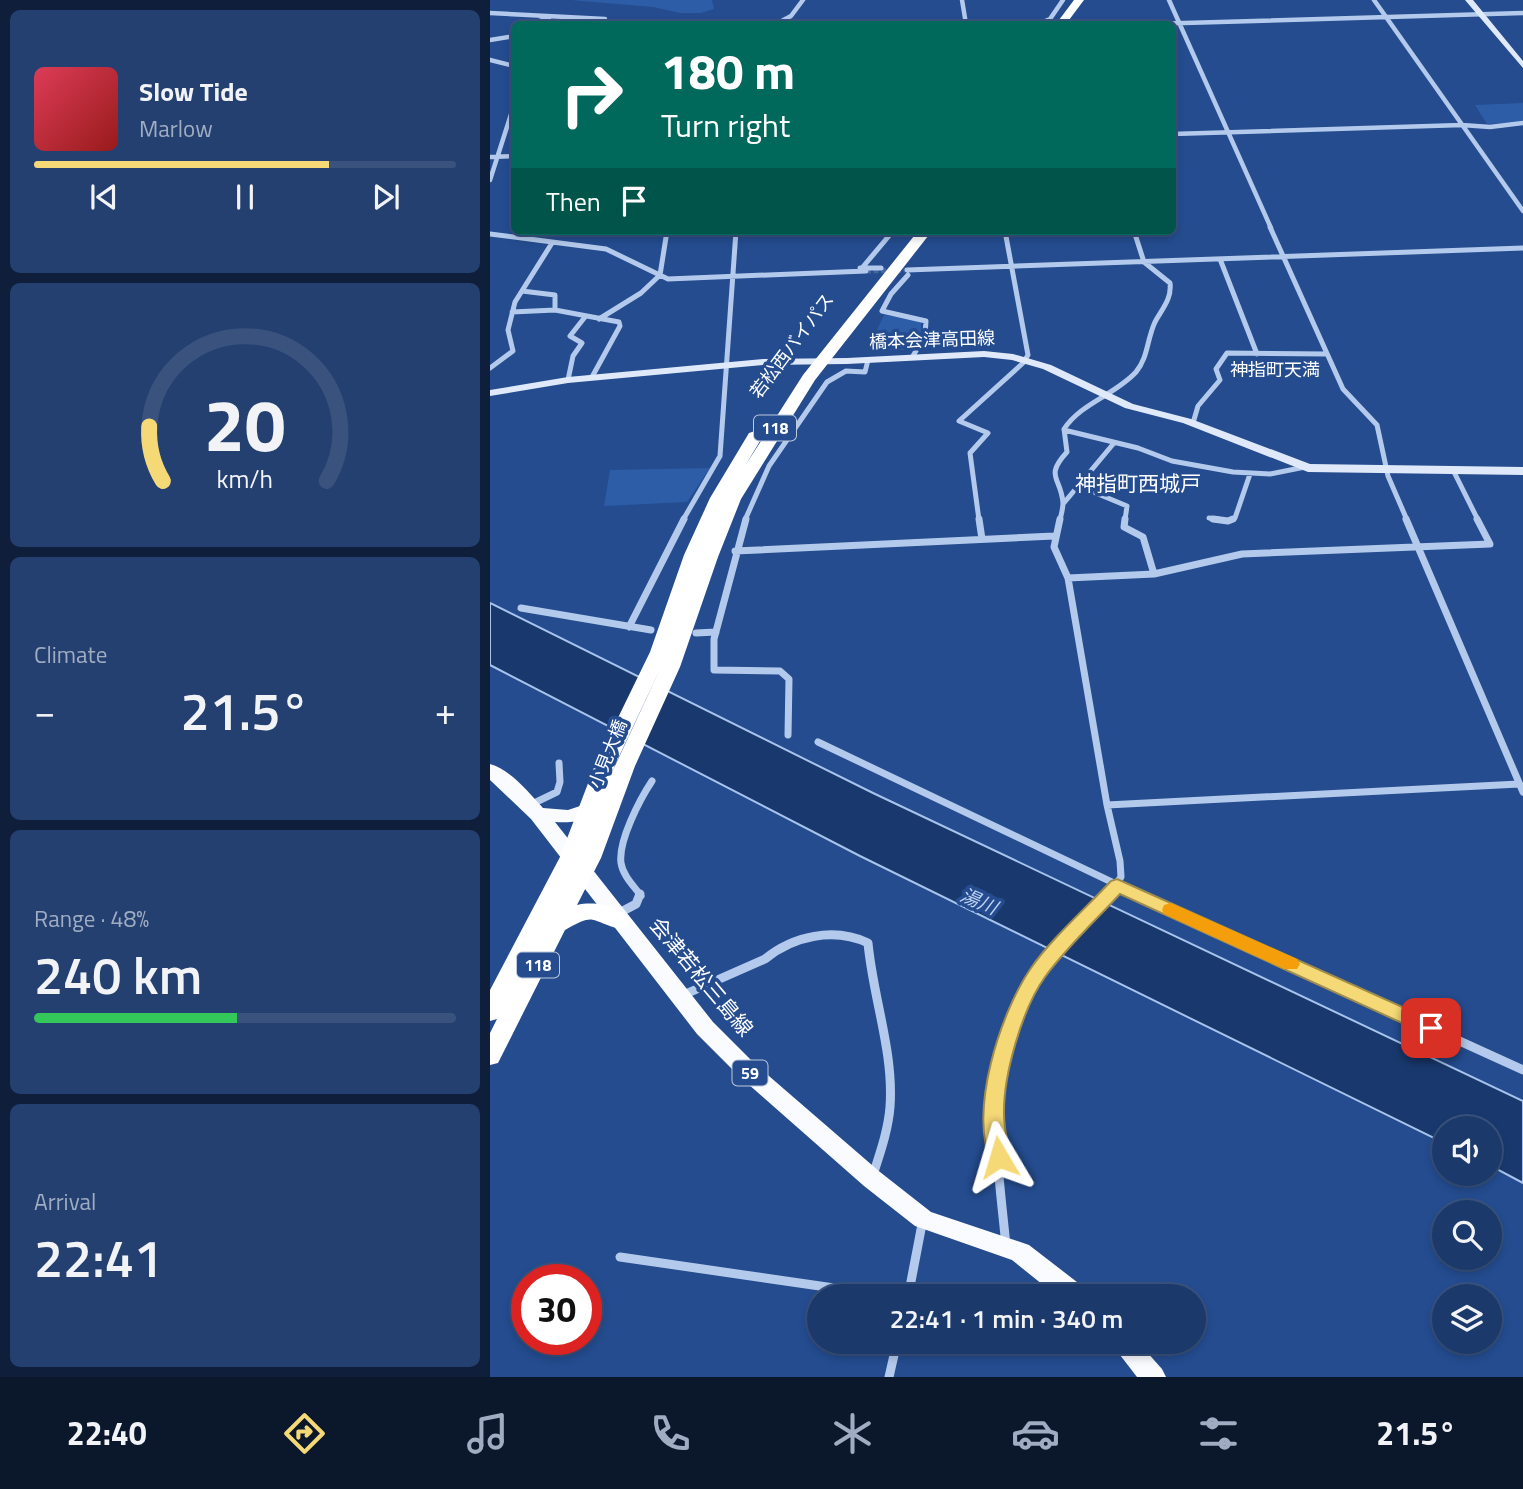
<!DOCTYPE html>
<html lang="en">
<head>
<meta charset="utf-8">
<style>
  :root { --surface:#1b396b; --page:#244071; --text:#f1f3f6; --muted:#a0acc1; --line:#39537e; --accent:#f6d977 }
  body { margin:0; font-family:"Titillium Web","Noto Sans JP",sans-serif; background:var(--page); color:var(--text); height:100vh; display:flex; flex-direction:column; font-size:26px; white-space:nowrap }
  * { box-sizing:border-box; margin:0 }
  p { font-size:23px; color:var(--muted) }
  .icon { flex:none; width:38px; height:38px; fill:none; stroke:currentColor; stroke-width:2; stroke-linecap:round; stroke-linejoin:round }
  .map { position:relative; flex:1; overflow:hidden }
  .panel { display:flex; flex-direction:column; gap:10px; padding:10px; background:#0f1f3b; width:490px }
  .panel>* { flex:none }
  .top-card { position:absolute; left:21px; top:21px; width:665px; height:214px; border-radius:10px; box-shadow:0 4px 10px #0003,0 0 0 2px var(--line); background:#00695c; color:#fff; overflow:hidden }
  .fabs { position:absolute; left:942px; top:1116px; display:grid; gap:14px }
  .fabs a { display:grid; place-items:center; width:70px; height:70px; border-radius:50%; background:var(--surface); box-shadow:0 4px 10px #0003,0 0 0 2px var(--line); font-size:35px }
  .speed { position:absolute; left:21px; top:1264px; display:flex; gap:14px; font-size:35px; font-weight:700; text-align:center }
  .speed>* { display:grid; place-content:center; width:91px; height:91px; border-radius:50%; background:var(--surface); box-shadow:0 4px 10px #0003,0 0 0 2px var(--line); line-height:1 }
  .speed .limit { border:10px solid #d22; background:#fff; color:#111 }
  .pin { position:absolute; display:grid; place-items:center; width:60px; height:60px; color:#fff; margin:-30px; border-radius:14px; box-shadow:0 4px 10px #0006 }
  .me { position:absolute; width:77px; margin:-38px; rotate:353deg; stroke-linejoin:round; filter:drop-shadow(0 0 5px #0008) }
  .turn { display:flex; align-items:center; gap:24px; height:147px; padding:0 35px; font-size:32px }
  .turn .icon { width:91px; height:91px; stroke-width:2.5 }
  .turn b { display:block; font-size:49px; line-height:60px }
  .then { display:flex; align-items:center; height:66px; padding:0 35px; background:#0003; gap:14px; font-size:26px }
  .big { font-size:52px; font-weight:600; line-height:1.1 }
  .panel .card { flex:1; display:flex; flex-direction:column; justify-content:center; gap:10px; min-width:0; padding:0 24px; border-radius:10px; background:var(--page) }
  .panel .dial { align-items:center; gap:0 }
  .dial svg { height:182px; overflow:visible; fill:none; stroke:var(--line); stroke-width:7; stroke-linecap:round; text-anchor:middle }
  .dial text { fill:var(--text); stroke:none }
  .song { display:flex; align-items:center; gap:21px }
  .cover { width:84px; height:84px; border-radius:10px; background:linear-gradient(135deg,hsl(350 70% 55%),hsl(0 70% 35%)) }
  .played { height:7px; border-radius:4px; background:linear-gradient(90deg,var(--accent) 70%,var(--line) 70%) }
  .keys { display:flex; justify-content:space-around; direction:ltr }
  .heat { display:flex; justify-content:space-between; align-items:center; font-size:38px; direction:ltr }
  .charge { height:10px; border-radius:5px; background:linear-gradient(90deg,#34c759 48%,var(--line) 0) }
  .trip { position:absolute; left:317px; top:1284px; width:399px; height:70px; border-radius:35px; background:var(--surface); box-shadow:0 4px 10px #0003,0 0 0 2px var(--line); font-weight:600; line-height:70px; text-align:center }
  .tab-bar { display:flex; height:112px; justify-content:space-around; align-items:center; background:#0b172b; color:var(--muted) }
  .tab-bar .icon { width:49px; height:49px }
  .tab-bar .selected { color:var(--accent) }
  .tab-bar b { font-size:32px; color:var(--text) }
  main { display:flex; flex:1; min-height:0 }
  .map>svg:first-child { display:block }
  .green { fill:#2e5da7 }
  .water { fill:#19396e; stroke:#a8c4ec; stroke-width:2 }
  .lines { fill:none; stroke-linecap:round; stroke-linejoin:round }
  .street-tunnel { stroke:#4567a0; stroke-width:5; stroke-dasharray:5 2.5; stroke-linecap:butt }
  .street-far3 { stroke:#b4caec; stroke-width:4.5 }
  .street-far2 { stroke:#b4caec; stroke-width:5 }
  .street-far1 { stroke:#b4caec; stroke-width:7 }
  .street { stroke:#b4caec; stroke-width:9 }
  .secondary { fill:#dfe9f9; fill-rule:evenodd }
  .primary { fill:#f9fbff; fill-rule:evenodd }
  .highway { fill:#fff; fill-rule:evenodd }
  .route { fill:#f6d977; stroke:#a08d4d; stroke-width:2 }
  .slow { fill:#f59e0b }
  .labels { text-anchor:middle; stroke-width:7; stroke-linejoin:round; paint-order:stroke }
  .shield { fill:#244c8f; stroke:#bdc9dd; stroke-width:2 }
  .shield-label { font-size:16px; font-weight:bold; fill:#fff }
  .street-label { font-size:18px; fill:#fff; stroke:#244c8f }
  .far-quarter-label { font-size:18px; fill:#fff; stroke:#244c8f }
  .water-label { font-size:19px; font-style:italic; fill:#c0d4f3; stroke:#244c8f }
  .quarter-label { font-size:21px; fill:#fff; stroke:#244c8f }
  .near-street-label { font-size:21px; fill:#fff; stroke:#244c8f }
</style>
</head>
<body>
<main>
<section class="panel">
<div class="card">
<div class="song"><i class="cover"></i><div><b>Slow Tide</b><p>Marlow</p></div></div>
<div class="played"></div>
<div class="keys"><svg class="icon" aria-label="previous" viewBox="0 0 24 24"><path d="M18 5L8 12l10 7zM5 5v14"/></svg><svg class="icon" aria-label="pause" viewBox="0 0 24 24"><path d="M8 5v14M16 5v14"/></svg><svg class="icon" aria-label="next" viewBox="0 0 24 24"><path d="M6 5l10 7-10 7zM19 5v14"/></svg></div>
</div>
<div class="card dial"><svg viewBox="0 0 100 80">
<path d="M14 69A42 42 0 1 1 86 69"/>
<path d="M14 69A42 42 0 0 1 8 45" stroke="#f6d977"/>
<text x="50" y="56" font-size="32" font-weight="700">20</text>
<text x="50" y="72" font-size="11">km/h</text>
</svg></div>
<div class="card"><p>Climate</p>
<div class="heat"><a>−</a><b class="big">21.5°</b><a>+</a></div>
</div>
<div class="card"><p>Range · 48%</p><b class="big">240 km</b><div class="charge"></div></div>
<div class="card"><p>Arrival</p><b class="big">22:41</b></div>
</section>
<div class="map">
<svg width="1033" height="1377" viewBox="0 0 1033 1377">
  <rect width="100%" height="100%" fill="#244c8f"/>
  <!-- green -->
  <path class="green" d="M81 0H222L224 9 211 13H190L163 7Z
    M1033 103V122L997 124 985 105Z
    M394 315 431 320V341L418 350 378 349Z
    M220 468 197 502 114 506 120 470Z"/>
  <!-- water -->
  <path class="water" d="M0 603 383 793 1033 1101V1183L999 1165V1129H954V1143L370 856 0 665Z"/>
  <g class="lines">
    <!-- street-tunnel -->
    <path class="street-tunnel" d="M376 271 417 270"/>
    <!-- street-far3 -->
    <path class="street-far3" d="M472 0 476 24
      M679 0 781 228
      M884 0 1033 211
      M0 13 115 19V24
      M40 24 59 18
      M286 24 301 16 313 0
      M548 24 560 19 573 0
      M659 24 1033 13
      M0 40 24 36
      M0 60 24 66
      M682 134 972 125 1000 127 1033 123
      M0 157 24 156
      M0 180 24 105"/>
    <!-- street-far2 -->
    <path class="street-far2" d="M780 227 853 389 887 425 898 476 917 520
      M0 234 116 249 178 279 376 271
      M730 259 767 354
      M370 268H391
      M372 268 403 231
      M417 270 1033 248
      M418 275 401 294 392 311 436 321 435 335 423 356
      M32 291 65 295V310
      M22 312 65 310 129 322 130 326 102 377
      M109 319 151 293 170 275 177 231
      M0 368 23 351 18 330 25 302 62 243
      M78 380 83 356 92 343 80 336 95 317
      M703 423 708 406 730 380 726 369 737 353 837 354
      M574 430 648 448 682 461 743 472 780 474 815 467
      M963 470 988 520
      M589 486 637 506 635 520
      M573 504 624 443
      M719 518 734 520
      M193 520 230 456 246 231
      M255 520 279 466 337 382 356 371 375 372 378 360
      M489 520 480 453 498 433 469 421 533 363 538 355 515 231
      M570 520C571 515 573 509 573 503 571 477 554 477 577 452L574 429C591 403 625 395 646 372 658 358 657 339 665 322 672 309 682 299 680 283L654 262 644 231
      M739 520 745 518 760 474"/>
    <!-- street-far1 -->
    <path class="street-far1" d="M256 519 224 639V670L290 671 299 679 298 735
      M489 519 492 539
      M570 519 564 547 578 578 617 805 630 861 631 877 617 896
      M635 519 634 527 653 537 664 574
      M723 519 738 521 743 519
      M916 519 1033 792
      M245 551 564 536
      M578 578 664 574 752 554 1000 544 987 519
      M31 608 161 630
      M139 627 194 519
      M206 633 226 632
      M328 742 651 896
      M40 805 67 792 70 782 69 763
      M617 805 1029 784
      M151 896C144 886 133 876 131 863 128 841 150 799 162 781"/>
    <!-- street -->
    <path class="street" d="M647 894 1033 1070
      M129 913 146 904 150 894
      M191 996 275 959C303 936 344 927 378 943 383 998 404 1052 400 1107 398 1131 390 1153 383 1175
      M516 1246C507 1152 489 1058 547 974 567 945 595 920 619 894
      M130 1257 406 1297
      M418 1297 433 1219
      M399 1377 407 1342"/>
    <!-- secondary -->
    <path class="secondary" d="M975 0H983L1033 61V68Z
      M494 351 523 354 561 365 643 404 701 419 820 464 1033 467V475L818 472 693 423 635 408 553 369 522 360 494 357 357 364 273 365 78 383 0 396V390L78 377 273 359 357 358Z"/>
    <!-- primary -->
    <path class="primary" d="M0 764C21 770 39 793 53 808L78 810 99 803 106 804 108 809C99 822 79 823 65 822L223 1022 265 1064 390 1172 441 1212 539 1245 596 1289 599 1297H568L522 1260 425 1226 374 1186 249 1076 207 1034 41 819 0 780Z
      M620 1342H648L672 1369 676 1377H647Z"/>
    <!-- highway -->
    <path class="highway" d="M584 0H594L576 24H566Z
      M428 231H442L325 380 251 499 228 557 190 667 145 766 111 858 87 905C104 901 131 905 140 921L137 927 129 929C98 920 106 913 75 930L8 1063 0 1065V1033L7 1019 0 1021V990L70 857 105 765 160 652 194 555 220 498 259 433 265 431 273 436 255 466 313 375ZM172 665 125 766 123 771 125 765Z"/>
  </g>
  <!-- route -->
  <path class="route" d="M627 879 948 1023 951 1028 948 1033 941 1036 934 1033 630 894C605 921 576 948 555 977 532 1009 513 1076 514 1115 514 1129 518 1143 520 1157L517 1163 509 1166 502 1163C477 1114 511 1011 541 968 561 939 596 908 621 881Z"/>
  <!-- slow -->
  <path class="slow" d="M681 903 807 959 810 964 807 969H794L674 914 672 910 674 905Z"/>
  <g class="labels">
    <!-- shield labels -->
    <g class="shield">
      <rect x="264" y="415.5" width="42" height="25" rx="5"/>
      <rect x="27" y="952.5" width="42" height="25" rx="5"/>
      <rect x="242.5" y="1060.5" width="35" height="25" rx="5"/>
    </g>
    <g class="shield-label">
      <text x="285" y="434">118</text>
      <text x="48" y="971">118</text>
      <text x="260" y="1079">59</text>
    </g>
    <!-- street labels -->
    <g class="street-label">
      <text transform="translate(442 340) rotate(-2)" y="6">橋本会津高田線</text>
      <text transform="translate(302 346) rotate(-53)" y="6">若松西バイパス</text>
      <text transform="translate(118 754) rotate(-68)" y="6">小見大橋</text>
    </g>
    <!-- far-quarter labels -->
    <g class="far-quarter-label">
      <text x="785" y="376">神指町天満</text>
    </g>
    <!-- water labels -->
    <g class="water-label">
      <text transform="translate(489 901) rotate(23)" y="7">湯川</text>
    </g>
    <!-- quarter labels -->
    <g class="quarter-label">
      <text x="648" y="491">神指町西城戸</text>
    </g>
    <!-- near-street labels -->
    <g class="near-street-label">
      <text transform="translate(211 977) rotate(50)" y="7">会津若松三島線</text>
    </g>
  </g>
</svg>
<div class="fabs">
<a><svg class="icon" aria-label="sound" viewBox="0 0 24 24"><path d="M4 9h4l5-4v14l-5-4H4zM17 9q2 3 0 6"/></svg></a>
<a><svg class="icon" aria-label="search" viewBox="0 0 24 24"><circle cx="10" cy="10" r="6"/><path d="M15 15l6 6"/></svg></a>
<a><svg class="icon" aria-label="layers" viewBox="0 0 24 24"><path d="M12 4l9 5-9 5-9-5zM3 14l9 5 9-5"/></svg></a>
</div>
<div class="speed"><div class="limit">30</div></div>
<div class="pin" style="left:941px;top:1028px;background:#d93025"><svg class="icon" aria-label="arrive" viewBox="0 0 24 24"><path d="M6 21V4h12l-3 4 3 4H6"/></svg></div>
<svg class="me" style="left:509px;top:1157px" viewBox="-20 -20 40 40"><path d="M0-17L14 15 0 8-14 15z" fill="#f6d977" stroke="#fff" stroke-width="4"/></svg>
<div class="trip">22:41 · 1 min · 340 m</div>
<div class="top-card">
<div class="turn"><svg class="icon" aria-label="right" viewBox="0 0 24 24"><path d="M7 20v-9h11M14 6l5 5-5 5"/></svg><div><b>180 m</b>Turn right</div></div>
<div class="then">Then<svg class="icon" aria-label="arrive" viewBox="0 0 24 24"><path d="M6 21V4h12l-3 4 3 4H6"/></svg></div>
</div>
</div>
</main>
<nav class="tab-bar">
<b>22:40</b>
<svg class="icon selected" aria-label="directions" viewBox="0 0 24 24"><path d="M12 3l9 9-9 9-9-9zM9 14v-3h6M13 9l2 2-2 2"/></svg>
<svg class="icon" aria-label="music" viewBox="0 0 24 24"><path d="M9 18V5l10-2v13"/><circle cx="6" cy="18" r="3"/><circle cx="16" cy="16" r="3"/></svg>
<svg class="icon" aria-label="phone" viewBox="0 0 24 24"><path d="M5 4h4l2 5-3 2q2 4 5 5l2-3 5 2v4C11 20 4 13 5 4z"/></svg>
<svg class="icon" aria-label="climate" viewBox="0 0 24 24"><path d="M12 3v18M4 7l16 10M4 17L20 7"/></svg>
<svg class="icon" aria-label="car" viewBox="0 0 24 24"><path d="M5 17H2v-5l4-1 3-4h7l3 4 3 1v5h-3M9 17h6M6 11h13"/><circle cx="7" cy="17" r="2"/><circle cx="17" cy="17" r="2"/></svg>
<svg class="icon" aria-label="filters" viewBox="0 0 24 24"><path d="M4 7h16M4 17h16"/><circle cx="9" cy="7" r="2"/><circle cx="15" cy="17" r="2"/></svg>
<b>21.5°</b>
</nav>
</body>
</html>
